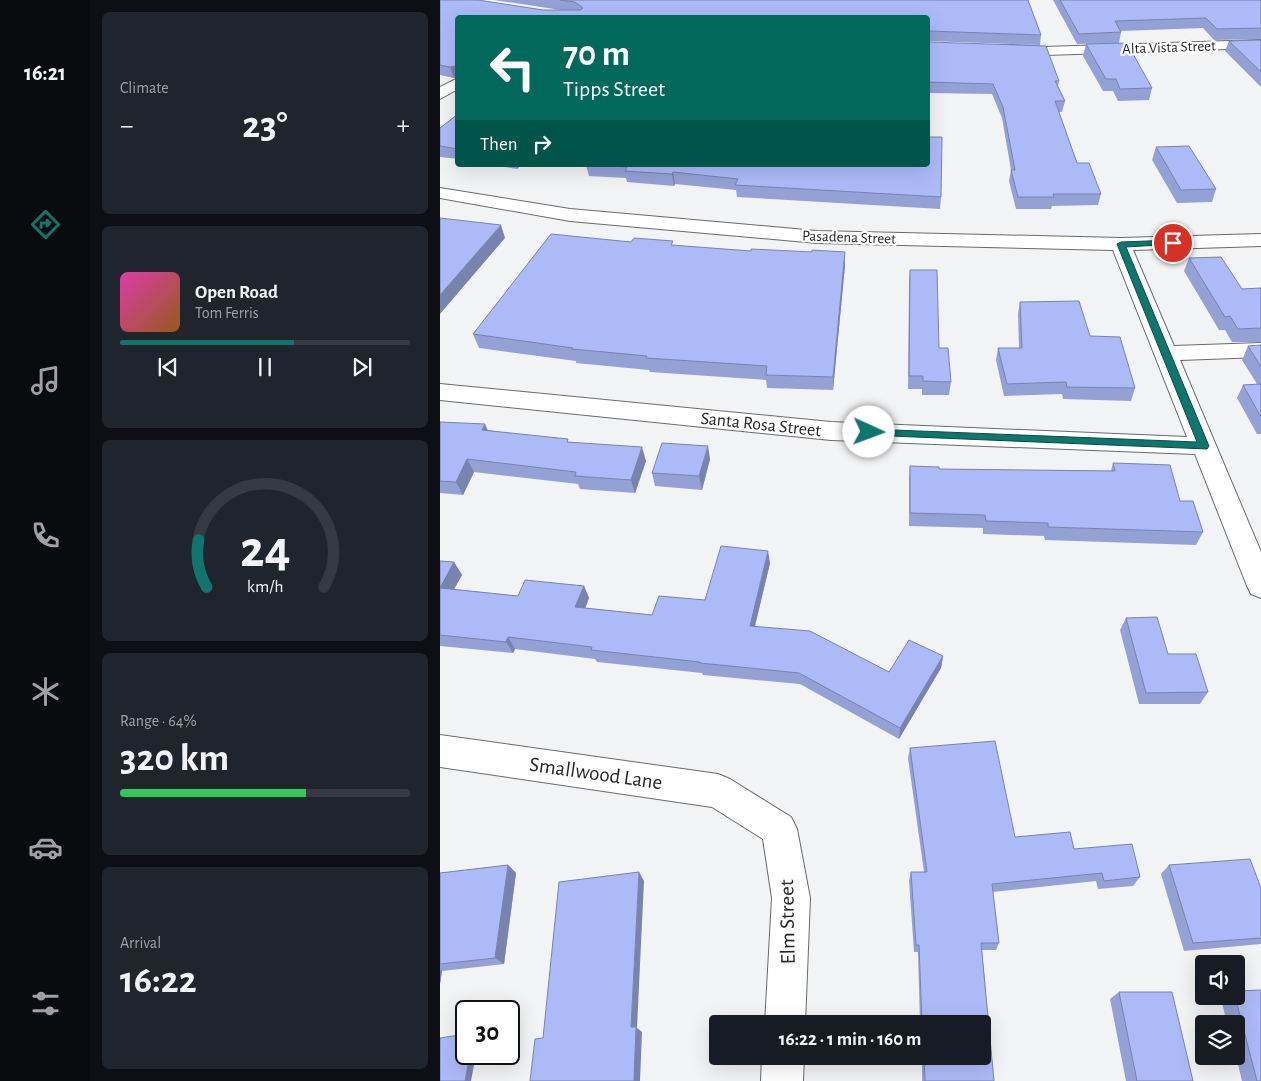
<!DOCTYPE html>
<html lang="en">
<head>
<meta charset="utf-8">
<style>
  :root { --surface:#171b24; --page:#20242c; --text:#f1f3f6; --muted:#9ea1a6; --line:#363941; --accent:#0f766e }
  body { margin:0; font-family:"Alegreya Sans",sans-serif; background:var(--page); color:var(--text); height:100vh; display:flex; flex-direction:column; font-size:19px; white-space:nowrap }
  * { box-sizing:border-box; margin:0 }
  p { font-size:16px; color:var(--muted) }
  .icon { flex:none; width:28px; height:28px; fill:none; stroke:currentColor; stroke-width:2; stroke-linecap:round; stroke-linejoin:round }
  .map { position:relative; flex:1; overflow:hidden }
  .details { display:flex; flex-direction:column; gap:12px; padding:12px; background:#0d0f14; width:350px }
  .details>* { flex:none }
  .hud { position:absolute; left:15px; top:15px; width:475px; height:152px; border-radius:5px; box-shadow:0 5px 20px #0002; background:#00695c; color:#fff; overflow:hidden }
  .buttons { position:absolute; left:755px; top:955px; display:grid; gap:10px }
  .buttons a { display:grid; place-items:center; width:50px; height:50px; border-radius:5px; background:var(--surface); box-shadow:0 5px 20px #0002; font-size:25px }
  .speed { position:absolute; left:15px; top:1000px; display:flex; gap:10px; font-size:25px; font-weight:700; text-align:center }
  .speed>* { display:grid; place-content:center; width:65px; height:65px; border-radius:50%; background:var(--surface); box-shadow:0 5px 20px #0002; line-height:1 }
  .speed .limit { border:2px solid #111; border-radius:8px; background:#fff; color:#111 }
  .pin { position:absolute; display:grid; place-items:center; width:42px; height:42px; color:#fff; margin:-21px; border:2px solid #fff; border-radius:50%; box-shadow:0 1px 5px #0007 }
  .me { position:absolute; width:55px; margin:-28px; rotate:92deg; stroke-linejoin:round; filter:drop-shadow(0 0 4px #0008) }
  .turn { display:flex; align-items:center; gap:18px; height:105px; padding:0 25px; font-size:22px }
  .turn .icon { width:65px; height:65px; stroke-width:2.5 }
  .turn b { display:block; font-size:35px; line-height:42px }
  .then { display:flex; align-items:center; height:48px; padding:0 25px; background:#0003; gap:10px; font-size:19px }
  .big { font-size:38px; font-weight:700; line-height:1.1 }
  .details .tile { flex:1; display:flex; flex-direction:column; justify-content:center; gap:8px; min-width:0; padding:0 18px; border-radius:8px; background:var(--page) }
  .details .dial { align-items:center; gap:0 }
  .dial svg { height:130px; overflow:visible; fill:none; stroke:var(--line); stroke-width:7; stroke-linecap:round; text-anchor:middle }
  .dial text { fill:var(--text); stroke:none }
  .song { display:flex; align-items:center; gap:15px }
  .cover { width:60px; height:60px; border-radius:8px; background:linear-gradient(135deg,hsl(320 70% 55%),hsl(30 70% 35%)) }
  .played { height:5px; border-radius:2px; background:linear-gradient(90deg,var(--accent) 60%,var(--line) 60%) }
  .keys { display:flex; justify-content:space-around; direction:ltr }
  .heat { display:flex; justify-content:space-between; align-items:center; font-size:28px; direction:ltr }
  .charge { height:8px; border-radius:4px; background:linear-gradient(90deg,#34c759 64%,var(--line) 0) }
  .trip { position:absolute; left:269px; top:1015px; width:282px; height:50px; border-radius:5px; background:var(--surface); box-shadow:0 5px 20px #0002; font-weight:700; line-height:50px; text-align:center }
  main { display:flex; flex:1; min-height:0 }
  .tab-bar { display:flex; flex-direction:column; width:90px; justify-content:space-around; align-items:center; background:#090b0e; color:var(--muted) }
  .tab-bar .icon { width:35px; height:35px }
  .tab-bar .selected { color:var(--accent) }
  .tab-bar b { font-size:22px; color:var(--text) }
  .map>svg:first-child { display:block }
  .lines { fill:none; stroke-linecap:round; stroke-linejoin:round }
  .minor-casing { stroke:#6a6a6c; stroke-width:2 }
  .minor { fill:#fff; fill-rule:evenodd }
  .wall { fill:#94a1d5 }
  .shaded-wall { fill:#7883ae }
  .building { fill:#acbbf8; stroke:#7883ae }
  .route { fill:#0f766e; stroke:#0a4d48 }
  .labels { text-anchor:middle; stroke-width:4.5; stroke-linejoin:round; paint-order:stroke }
  .far-street-label { font-size:15px; fill:#262627; stroke:#fff }
  .street-label { font-size:18px; fill:#262627; stroke:#fff }
  .near-street-label { font-size:21px; fill:#262627; stroke:#fff }
</style>
</head>
<body>
<main>
<nav class="tab-bar">
<b>16:21</b>
<svg class="icon selected" aria-label="directions" viewBox="0 0 24 24"><path d="M12 3l9 9-9 9-9-9zM9 14v-3h6M13 9l2 2-2 2"/></svg>
<svg class="icon" aria-label="music" viewBox="0 0 24 24"><path d="M9 18V5l10-2v13"/><circle cx="6" cy="18" r="3"/><circle cx="16" cy="16" r="3"/></svg>
<svg class="icon" aria-label="phone" viewBox="0 0 24 24"><path d="M5 4h4l2 5-3 2q2 4 5 5l2-3 5 2v4C11 20 4 13 5 4z"/></svg>
<svg class="icon" aria-label="climate" viewBox="0 0 24 24"><path d="M12 3v18M4 7l16 10M4 17L20 7"/></svg>
<svg class="icon" aria-label="car" viewBox="0 0 24 24"><path d="M5 17H2v-5l4-1 3-4h7l3 4 3 1v5h-3M9 17h6M6 11h13"/><circle cx="7" cy="17" r="2"/><circle cx="17" cy="17" r="2"/></svg>
<svg class="icon" aria-label="filters" viewBox="0 0 24 24"><path d="M4 7h16M4 17h16"/><circle cx="9" cy="7" r="2"/><circle cx="15" cy="17" r="2"/></svg>
</nav>
<section class="details">
<div class="tile"><p>Climate</p>
<div class="heat"><a>−</a><b class="big">23°</b><a>+</a></div>
</div>
<div class="tile">
<div class="song"><i class="cover"></i><div><b>Open Road</b><p>Tom Ferris</p></div></div>
<div class="played"></div>
<div class="keys"><svg class="icon" aria-label="previous" viewBox="0 0 24 24"><path d="M18 5L8 12l10 7zM5 5v14"/></svg><svg class="icon" aria-label="pause" viewBox="0 0 24 24"><path d="M8 5v14M16 5v14"/></svg><svg class="icon" aria-label="next" viewBox="0 0 24 24"><path d="M6 5l10 7-10 7zM19 5v14"/></svg></div>
</div>
<div class="tile dial"><svg viewBox="0 0 100 80">
<path d="M14 69A42 42 0 1 1 86 69"/>
<path d="M14 69A42 42 0 0 1 9 40" stroke="#0f766e"/>
<text x="50" y="56" font-size="32" font-weight="700">24</text>
<text x="50" y="72" font-size="11">km/h</text>
</svg></div>
<div class="tile"><p>Range · 64%</p><b class="big">320 km</b><div class="charge"></div></div>
<div class="tile"><p>Arrival</p><b class="big">16:22</b></div>
</section>
<div class="map">
<svg width="821" height="1081" viewBox="0 0 821 1081">
  <rect width="100%" height="100%" fill="#f2f3f5"/>
  <g class="lines">
    <defs>
      <path id="minor" d="M821 40V48L605 55 570 53 565 52 563 49 565 46 570 45 605 47Z
        M18 78V89L0 99V87Z
        M0 188 130 209 377 231 681 238 821 234V246L693 250 734 346 821 343V357L740 360 821 552V598L811 594 807 586 755 454 391 440 0 400V384L391 422 747 437 673 250 377 243 130 221 0 198Z
        M0 735 278 774 290 779 351 817 357 829 370 898 365 1024H325L332 898 323 839 272 807 0 767Z
        M322 1056H364L363 1081H321Z"/>
    </defs>
    <!-- minor casing -->
    <use href="#minor" class="minor-casing"/>
    <!-- minor -->
    <use href="#minor" class="minor"/>
  </g>
  <!-- wall -->
  <path class="wall" d="M0 0 103 10H121L54 0H588L601 35 600 45 488 41 489 42 619 81 618 86 625 101 622 112H619L637 163 661 194 658 205 612 206 611 209H576L569 181 571 170 562 118 552 94 488 93V18H18V77L14 78 0 75Z
    M613 0H821V39L774 40 763 28 681 31V32L679 43 637 44Z
    M821 40V87L785 51 789 41Z
    M646 44 712 88 709 100 678 101 673 91H663L643 56Z
    M18 114V159L0 157V128Z
    M716 147 776 189 772 202 737 203 712 160Z
    M54 165H81L77 169Z
    M146 165H488L501 197 500 209 297 197 296 190 235 184 234 186 187 182 186 178 149 176Z
    M191 242 234 245 405 265 393 390 327 388 326 380 210 372 209 370 136 363V361L39 348 33 334Z
    M749 258 802 289 821 288V342H792L785 330H779L744 271Z
    M470 270 499 348 511 382 509 395H482V389H468L469 283Z
    M580 302 650 336 695 388 691 401 623 399 622 394 564 396 556 360 558 348H579L578 314Z
    M821 345V434H817L797 398 803 385 817 384 802 360 808 346Z
    M0 422 48 430 129 442 206 461 195 493 140 489 138 484 34 472 23 495 0 493Z
    M270 459 262 490 215 486 212 473Z
    M673 463 740 501 763 532 756 545 605 540 604 536 543 534V528L469 526V479L470 466 499 469 671 471Z
    M0 561 14 562 22 575 14 589 78 596 144 586 149 598 145 608 212 615 265 600 330 563 315 626 449 672 503 656 501 668 459 739 360 684 263 675 262 673 157 662 155 659 75 649 73 653 0 646Z
    M686 618 768 692 760 704H699L680 630Z
    M470 748 575 837 634 849 700 877 693 886 658 889 656 881 553 892 559 943 556 950H542L554 1081H482V1056H542V1024H480L478 952H474L469 881 471 872H484L468 758Z
    M68 865 76 873 64 964 2 971 0 984V873Z
    M729 865 821 888V944L744 951 721 874Z
    M679 992 753 1081H686L670 999Z
    M784 996H796L821 1081H802L796 1056V1024H787L781 998Z"/>
  <!-- shaded-wall -->
  <path class="shaded-wall" d="M489 31 488 41V42V32Z
    M15 66 18 74V77L14 78 10 67Z
    M76 165H81L77 169Z
    M233 172 235 184 234 186 232 174Z
    M61 225 65 238 0 314V295Z
    M405 252V265L393 390V377Z
    M45 424 51 437 42 430Z
    M268 446 270 459 262 490 259 476Z
    M202 447 206 461 195 493 191 480Z
    M27 459 34 472 23 495 16 482Z
    M328 551 330 563 312 638 310 626Z
    M14 562 22 575 8 600 0 588Z
    M144 586 149 598 141 620 135 607Z
    M68 637 75 649 73 653 66 642Z
    M503 656 501 668 459 739 460 728Z
    M68 865 76 873 64 964 55 958Z
    M199 872 204 881 197 1028 202 1032 200 1081H194L191 1027Z
    M0 970 2 971 0 984Z
    M30 1054H36L31 1081H25Z"/>
  <!-- building -->
  <path class="building" d="M0 0H38L103 10H141L143 8 135 2 120 0H588L601 35 489 31 488 32V18H18V68H16L15 66 10 67 0 65Z
    M620 0H821V28L777 29 766 18 675 21 681 32 639 34Z
    M821 40V72L789 41Z
    M488 41 489 42 606 46 619 81H615L625 101H615L637 163H649L661 194H613L614 197H578L571 170H575L563 107 553 84 488 82Z
    M687 43 712 88 680 89 676 79H666L646 44Z
    M18 114V149L0 146V128Z
    M488 137H502L501 197 295 185 298 179 233 172 232 174 185 171 187 167 158 165H488Z
    M749 146 776 189 741 190 716 147Z
    M0 218 61 225 0 295Z
    M111 234 191 242 194 238 233 241 231 245 311 251V249L372 252V250L405 252 393 377 326 375 327 366 206 358 207 356 132 349 133 348 33 334Z
    M781 257 802 289 821 288V328L798 329 790 316 785 317 749 258Z
    M470 270H497L499 348H508L511 382 483 381V376H469Z
    M639 301 650 336 680 337 695 388 627 387 626 382 567 384 558 348H582L580 302Z
    M821 345V367L808 346Z
    M821 384V417L803 385Z
    M0 422 45 424 42 430 128 439 127 442 202 447 191 480 135 476 136 472 27 459 16 482 0 481Z
    M222 443 268 446 259 476 212 473Z
    M673 463 730 465 740 501H753L763 532 608 527V523L546 521 545 515 470 513V466L499 467V469L675 471Z
    M281 546 328 551 310 626 370 631 449 672 469 640 503 656 460 728 359 673 260 663V662L151 650 152 647 68 637 66 642 0 635V561L14 562 0 588 78 596 85 580 144 586 135 607 212 615 219 596 265 600Z
    M717 617 728 654H756L768 692 706 693 686 618Z
    M555 741 575 837 630 832 634 849 692 844 700 877 664 881 662 873 552 884 559 943H541L554 1081H485L484 1056H542V1024H482L479 945H476L471 872H487L470 748Z
    M810 859 821 888V938L753 943 729 865Z
    M68 865 55 958 0 964V873Z
    M199 872 191 1027H196L194 1081H90L95 1039 103 1038 119 882Z
    M821 990V1081H817L795 996H796V991Z
    M679 992H732L753 1081H697Z
    M26 1034V1054H30L25 1081H0V1038Z"/>
  <!-- route -->
  <path class="route" d="M733 240 737 243 736 244 686 247 769 446 767 449 426 435 424 432 429 429 757 442 677 244 681 242Z"/>
  <g class="labels">
    <!-- far-street labels -->
    <g class="far-street-label">
      <text transform="translate(729 47) rotate(-2)" y="5">Alta Vista Street</text>
      <text transform="translate(409 237) rotate(2)" y="5">Pasadena Street</text>
    </g>
    <!-- street labels -->
    <g class="street-label">
      <text transform="translate(321 424) rotate(6)" y="6">Santa Rosa Street</text>
    </g>
    <!-- near-street labels -->
    <g class="near-street-label">
      <text transform="translate(156 773) rotate(8)" y="7">Smallwood Lane</text>
      <text transform="translate(347 922) rotate(-91)" y="7">Elm Street</text>
    </g>
  </g>
</svg>
<div class="buttons">
<a><svg class="icon" aria-label="sound" viewBox="0 0 24 24"><path d="M4 9h4l5-4v14l-5-4H4zM17 9q2 3 0 6"/></svg></a>
<a><svg class="icon" aria-label="layers" viewBox="0 0 24 24"><path d="M12 4l9 5-9 5-9-5zM3 14l9 5 9-5"/></svg></a>
</div>
<div class="speed"><div class="limit">30</div></div>
<div class="pin" style="left:733px;top:243px;background:#d93025"><svg class="icon" aria-label="arrive" viewBox="0 0 24 24"><path d="M6 21V4h12l-3 4 3 4H6"/></svg></div>
<svg class="me" style="left:429px;top:432px" viewBox="-20 -20 40 40"><circle r="19" fill="#fff"/><path d="M0-13L10 11 0 6-10 11z" fill="#0f766e"/></svg>
<div class="trip">16:22 · 1 min · 160 m</div>
<div class="hud">
<div class="turn"><svg class="icon" aria-label="left" viewBox="0 0 24 24"><path d="M17 20v-9H6M10 6l-5 5 5 5"/></svg><div><b>70 m</b>Tipps Street</div></div>
<div class="then">Then<svg class="icon" aria-label="right" viewBox="0 0 24 24"><path d="M7 20v-9h11M14 6l5 5-5 5"/></svg></div>
</div>
</div>
</main>
</body>
</html>
